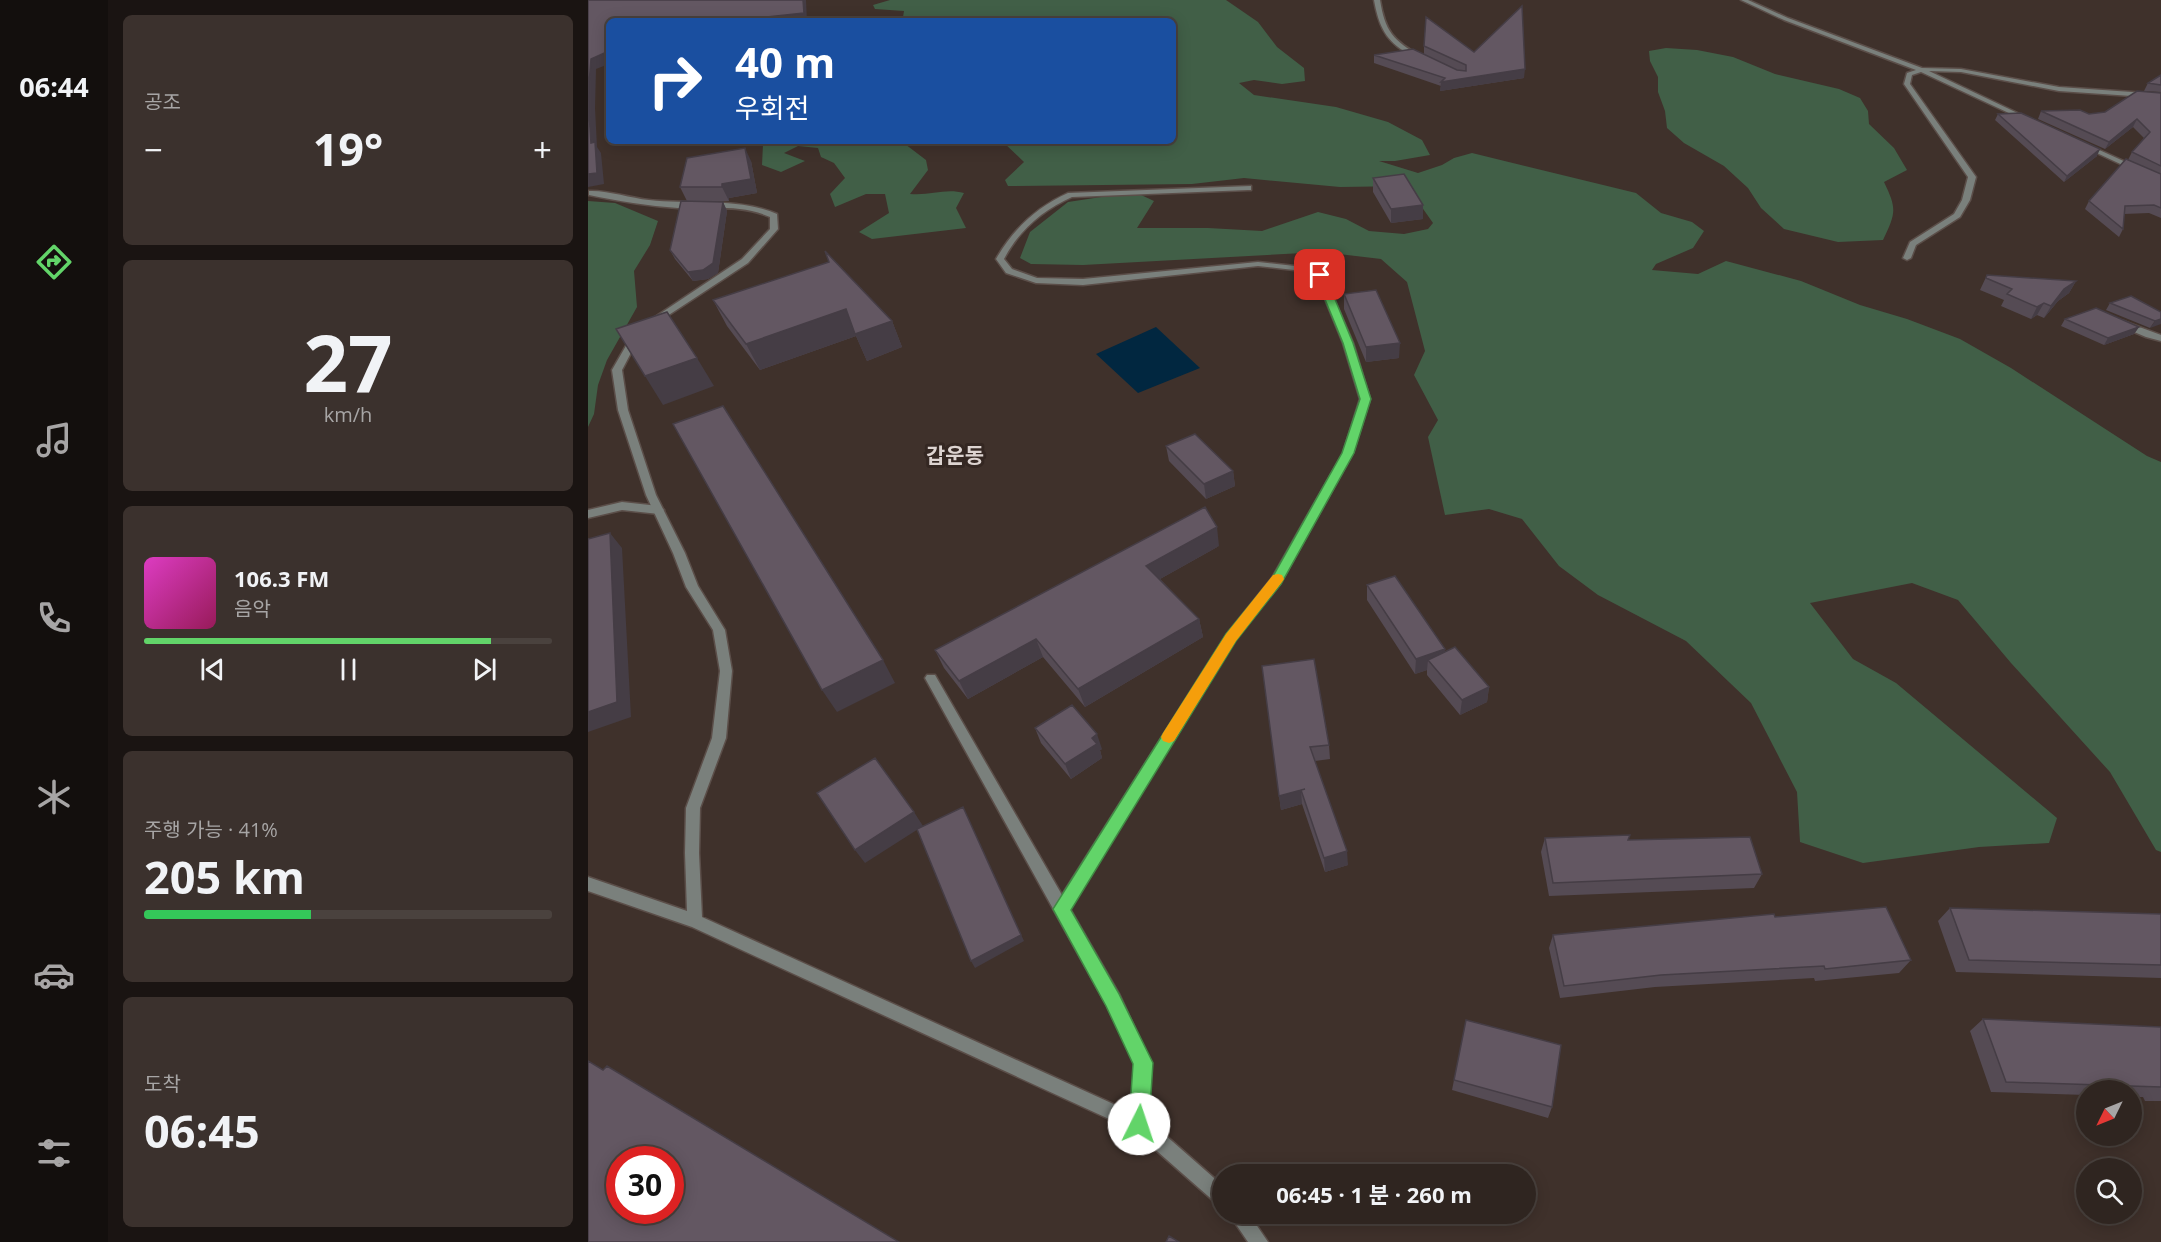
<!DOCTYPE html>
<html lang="ko">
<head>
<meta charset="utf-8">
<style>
  :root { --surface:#2f2520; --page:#3b312d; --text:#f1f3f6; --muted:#a7a5a5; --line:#4a423e; --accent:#62d469 }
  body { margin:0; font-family:"Open Sans","Noto Sans KR",sans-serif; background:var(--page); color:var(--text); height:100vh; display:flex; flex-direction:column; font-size:22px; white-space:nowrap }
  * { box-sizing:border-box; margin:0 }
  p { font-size:20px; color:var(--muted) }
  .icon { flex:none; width:33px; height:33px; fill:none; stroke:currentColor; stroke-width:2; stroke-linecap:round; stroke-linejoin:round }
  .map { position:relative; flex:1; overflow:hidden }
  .drawer { display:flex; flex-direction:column; gap:15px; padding:15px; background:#1a1412; width:480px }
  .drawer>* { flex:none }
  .banner { position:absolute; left:18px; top:18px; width:570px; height:126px; border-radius:9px; box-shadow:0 3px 15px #0003,0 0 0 2px var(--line); background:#1a4fa0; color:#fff; overflow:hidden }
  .needle { width:39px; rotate:227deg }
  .buttons { position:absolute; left:1488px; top:1080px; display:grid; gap:12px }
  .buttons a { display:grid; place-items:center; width:66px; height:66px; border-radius:50%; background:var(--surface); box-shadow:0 3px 15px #0003,0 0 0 2px var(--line); font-size:30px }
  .speed { position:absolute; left:18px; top:1146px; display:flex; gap:12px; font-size:30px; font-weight:700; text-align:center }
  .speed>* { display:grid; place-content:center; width:78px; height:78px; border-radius:50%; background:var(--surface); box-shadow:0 3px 15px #0003,0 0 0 2px var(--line); line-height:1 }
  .speed .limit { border:9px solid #d22; background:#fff; color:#111 }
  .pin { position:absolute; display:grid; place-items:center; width:51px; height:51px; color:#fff; margin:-26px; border-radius:12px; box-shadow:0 3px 9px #0006 }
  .me { position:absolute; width:66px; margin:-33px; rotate:4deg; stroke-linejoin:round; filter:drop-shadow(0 0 4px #0008) }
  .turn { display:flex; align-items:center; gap:21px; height:126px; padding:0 30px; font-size:27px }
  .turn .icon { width:78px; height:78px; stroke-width:2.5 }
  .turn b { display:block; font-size:42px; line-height:51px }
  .big { font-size:45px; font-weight:700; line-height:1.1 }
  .drawer .tile { flex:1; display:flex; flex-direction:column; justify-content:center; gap:9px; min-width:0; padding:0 21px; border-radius:9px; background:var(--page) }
  .drawer .dial { align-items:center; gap:0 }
  .dial b { font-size:78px; line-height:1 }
  .song { display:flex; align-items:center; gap:18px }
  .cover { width:72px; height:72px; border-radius:9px; background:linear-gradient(135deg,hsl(310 70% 55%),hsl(330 70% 35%)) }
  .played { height:6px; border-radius:3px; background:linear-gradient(90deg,var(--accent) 85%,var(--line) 85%) }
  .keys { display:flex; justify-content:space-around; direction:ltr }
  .heat { display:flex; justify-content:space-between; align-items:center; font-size:33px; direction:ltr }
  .charge { height:9px; border-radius:4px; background:linear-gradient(90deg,#34c759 41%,var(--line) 0) }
  .trip { position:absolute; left:624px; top:1164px; width:324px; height:60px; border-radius:30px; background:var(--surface); box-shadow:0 3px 15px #0003,0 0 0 2px var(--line); font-weight:700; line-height:60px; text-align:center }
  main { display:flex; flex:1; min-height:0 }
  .menu { display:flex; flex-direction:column; width:108px; justify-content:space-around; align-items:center; background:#130f0d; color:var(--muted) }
  .menu .icon { width:42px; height:42px }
  .menu .on { color:var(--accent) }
  .menu b { font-size:27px; color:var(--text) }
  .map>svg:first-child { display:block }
  .green { fill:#415f47 }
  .water { fill:#012740 }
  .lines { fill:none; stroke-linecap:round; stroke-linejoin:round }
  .lane-casing { stroke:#5b4e49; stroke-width:3 }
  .street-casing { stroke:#5b4e49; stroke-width:3 }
  .lane { fill:#7a807c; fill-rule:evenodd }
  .street { fill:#7a807c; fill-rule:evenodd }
  .wall { fill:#554b54 }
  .shaded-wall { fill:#453d45 }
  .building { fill:#635762; stroke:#453d45; stroke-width:1.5; fill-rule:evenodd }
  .route { fill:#62d469; stroke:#408a44; stroke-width:1.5 }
  .slow { fill:#f59e0b }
  .labels { text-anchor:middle; stroke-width:6; stroke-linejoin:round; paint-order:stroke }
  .quarter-label { font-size:21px; font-weight:bold; fill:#ddd4d1; stroke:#342722 }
</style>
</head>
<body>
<main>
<nav class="menu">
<b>06:44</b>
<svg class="icon on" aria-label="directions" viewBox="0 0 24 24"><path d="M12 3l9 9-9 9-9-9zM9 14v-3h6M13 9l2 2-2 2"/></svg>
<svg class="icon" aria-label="music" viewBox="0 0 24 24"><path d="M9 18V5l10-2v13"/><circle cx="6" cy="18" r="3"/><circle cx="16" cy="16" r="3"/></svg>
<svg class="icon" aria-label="phone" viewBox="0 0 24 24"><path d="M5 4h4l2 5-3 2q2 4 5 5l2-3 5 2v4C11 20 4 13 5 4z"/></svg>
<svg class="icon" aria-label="climate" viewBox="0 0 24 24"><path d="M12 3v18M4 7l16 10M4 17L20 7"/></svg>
<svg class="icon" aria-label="car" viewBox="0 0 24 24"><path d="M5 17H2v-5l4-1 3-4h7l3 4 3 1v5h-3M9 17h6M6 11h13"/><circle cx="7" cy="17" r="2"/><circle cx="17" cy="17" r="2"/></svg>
<svg class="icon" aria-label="filters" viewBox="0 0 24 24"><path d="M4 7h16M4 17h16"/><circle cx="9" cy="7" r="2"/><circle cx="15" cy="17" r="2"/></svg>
</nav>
<section class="drawer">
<div class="tile"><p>공조</p>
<div class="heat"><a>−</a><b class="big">19°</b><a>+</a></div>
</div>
<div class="tile dial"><b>27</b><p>km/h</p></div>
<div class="tile">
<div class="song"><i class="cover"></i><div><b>106.3 FM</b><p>음악</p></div></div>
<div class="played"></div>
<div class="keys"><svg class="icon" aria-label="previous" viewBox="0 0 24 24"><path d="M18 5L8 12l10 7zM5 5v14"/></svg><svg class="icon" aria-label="pause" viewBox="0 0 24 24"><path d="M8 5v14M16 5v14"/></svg><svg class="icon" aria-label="next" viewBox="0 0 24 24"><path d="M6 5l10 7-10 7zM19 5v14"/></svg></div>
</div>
<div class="tile"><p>주행 가능 · 41%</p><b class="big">205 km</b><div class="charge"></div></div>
<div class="tile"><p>도착</p><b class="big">06:45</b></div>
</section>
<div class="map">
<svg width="1573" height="1242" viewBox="0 0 1573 1242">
  <rect width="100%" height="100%" fill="#3f312b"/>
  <!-- green -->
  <path class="green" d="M302 0H638L670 22 689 47 716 68 717 81 694 84 666 80 651 83 666 95 748 107 800 122 834 140 842 155 807 161H791L830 173 854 165 866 158 884 153 1048 193 1073 213 1104 222 1116 231 1105 248 1068 264 1064 270 1110 274 1138 261 1213 281 1272 305 1319 319 1372 339 1423 368 1559 456 1573 462V852L1568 850 1522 772 1423 663 1370 600 1324 583 1222 603 1265 659 1308 683 1469 818 1461 843 1391 847 1275 863 1212 842 1209 792 1163 703 1098 641 1010 595 971 566 934 519 901 509 857 515 840 437 850 420 826 375 837 351 819 282 793 259 734 252 495 265 443 264 432 258 442 232 480 202 513 197 551 194 566 201 549 228H620L674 231 730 212 758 219 781 231 816 234 840 229 845 223 819 186 752 187 656 178 604 184 420 186 417 180 436 162 414 141H585V21H310L315 17 316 11 287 9 285 5Z
    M1078 48 1109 50 1145 57 1187 74 1251 89 1272 98 1280 111 1281 124 1306 148 1319 170 1296 182C1309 209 1308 213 1295 240L1250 242 1196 229 1173 208 1160 188 1136 166 1096 143 1079 128 1077 111 1070 92V77L1062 61 1061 51Z
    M172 141H313L338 160 340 170 322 194C342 196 357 188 376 193L368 208 378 228 284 239 271 232 301 213 297 194H278L247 207 242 194 257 178 246 163 233 157 230 148 210 146 196 153 217 161 193 172 174 165 175 144Z
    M0 201 27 203 70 221 62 245 46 271 49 307 19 360 10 385 6 414 0 427Z"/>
  <!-- water -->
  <path class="water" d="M568 327 612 368 550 393 508 354Z"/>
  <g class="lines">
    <defs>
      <path id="lane" d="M34 502 71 506 76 510 71 514 34 510 0 518V510Z"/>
      <path id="street" d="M786 0H792C797 31 805 41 833 56V58C827 58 822 55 816 51 796 39 790 22 786 0Z
        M1153 0H1160L1200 18 1334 68 1373 69 1471 87 1573 94V98L1471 91 1373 72 1341 71 1440 118V120L1438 121 1333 72 1324 75 1322 84 1388 177 1382 200 1372 217 1328 245 1323 258 1319 260 1315 258 1322 242 1366 214 1374 200 1380 177 1316 84 1319 73 1328 70 1196 20Z
        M1498 144 1573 178V183L1496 147 1495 146Z
        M663 186V190H660L484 197C455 210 431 230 416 259L424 269 449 278 495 279 670 262 716 267 735 273 765 343 782 399 765 453 692 584 647 640 482 909 531 994 563 1063 560 1120 634 1185V1206L628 1203 545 1130 104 927 0 891V877L99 911 97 853 98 808 124 738 132 671 125 630 98 587 85 553 58 495 30 410 24 370 39 344 50 335 54 338 46 347 34 370 40 410 68 495 97 553 110 586 137 630 144 671 138 738 112 808 111 853 114 917 543 1112 547 1064 519 1006 337 678 339 675H347L474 895 639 634 684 578 755 453 772 399 755 343 728 277 715 271 670 266 495 285 448 283 418 273 408 259C425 229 449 207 480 193Z
        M1 191C19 190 42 198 61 200 103 205 149 197 189 214L190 229 160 263 67 324 64 323V319L154 259 182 229V217C153 204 120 209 90 208 60 206 30 201 1 195Z
        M1535 321 1573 335V341L1558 337 1532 326 1531 324Z
        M641 1214H661L680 1242H660Z"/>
    </defs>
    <!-- lane casing -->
    <use href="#lane" class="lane-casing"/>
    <!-- street casing -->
    <use href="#street" class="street-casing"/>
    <!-- lane -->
    <use href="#lane" class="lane"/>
    <!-- street -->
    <use href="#street" class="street"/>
  </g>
  <!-- wall -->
  <path class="wall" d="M836 46 886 52 936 78 852 91 853 86 786 63V55L836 54Z
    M1573 75V92L1556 91 1560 83Z
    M1573 93V218L1561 213 1536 214 1535 229 1531 237 1497 209 1501 201 1540 160 1544 152 1556 138 1545 127 1517 149 1450 119 1453 111 1501 114 1517 112Z
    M1410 114 1509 156 1476 182 1407 120Z
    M163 161 169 193 141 198V201H105L135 202 139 211 130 273 120 279 105 281 87 259 82 250 99 201 92 187Z
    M785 178 835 205V219L803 223 785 192Z
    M1399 275 1488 281 1481 293 1470 301 1456 318 1449 315 1443 319 1413 306 1416 300 1392 290Z
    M756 294 811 358 778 362 756 309Z
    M125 300 304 321 314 347 279 361 268 336 172 370 139 326Z
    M1522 303 1573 312 1562 328 1518 310Z
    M1477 319 1551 327 1546 334 1516 345 1473 326Z
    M578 446 645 471 647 486 618 499 581 461Z
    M631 546 572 579 611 619 615 637 497 707 455 657 380 699 356 668 347 650Z
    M779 585 857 652 901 687 899 702 872 715 839 675V670L827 674 779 600Z
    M674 666 741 745 742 759 727 761 760 865 737 872 714 804 693 810Z
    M447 728 514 749 512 750 514 758 483 779 453 743Z
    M957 838 1040 840 1174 874 1166 888 961 896 953 852Z
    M1362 908 1573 914V978L1368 972 1350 921Z
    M965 935 1323 960 1311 973 1227 981 1226 978 1067 987 972 998 961 948Z
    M1395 1019 1573 1027V1101H1557L1555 1097H1544V1090H1498V1095L1403 1092 1382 1031Z
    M878 1020 964 1107 960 1118 864 1090Z"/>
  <!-- shaded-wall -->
  <path class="shaded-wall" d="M215 0H218L219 21H143Z
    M21 51V64L8 69 7 108 9 147 13 153 16 184 0 187V174L3 143 0 97 3 59Z
    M937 69 936 78 852 91 853 82Z
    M1549 119 1545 127 1517 149 1521 142Z
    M157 148 163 161 169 193 141 198V201L134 187V184Z
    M1512 149 1509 156 1476 182 1479 176Z
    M135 202 139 211 130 273 120 279 105 281 100 272Z
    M835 205V219L803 223V209Z
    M1488 281 1481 293 1470 301 1456 318 1463 306 1476 289Z
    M1456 303 1449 315 1443 319 1449 307Z
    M258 309 304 321 314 347 279 361 268 336 172 370 158 344Z
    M1573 319V324L1562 328 1567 321Z
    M1551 327 1546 334 1516 345 1520 338Z
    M812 343 811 358 778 362V347Z
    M109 358 126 386 75 405 57 376Z
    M645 471 647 486 618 499 616 484Z
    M629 527 631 546 563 584 558 566Z
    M22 533 34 548 43 717 0 732V712Z
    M611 619 615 637 497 707 490 689Z
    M448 639 455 657 380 699 371 681Z
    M857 649 856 664 840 660 839 670 827 674 828 659Z
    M295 660 307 683 249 712 234 690Z
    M901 687 899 702 872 715 874 700Z
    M509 734 514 749 512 750 514 758 483 779 477 764 504 738Z
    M717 789 713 790 714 804 693 810 691 796Z
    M375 807 436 941 387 968 383 961Z
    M326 812 335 826 277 863 267 850Z
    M759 851 760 865 737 872 736 858Z"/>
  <!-- building -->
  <path class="building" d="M0 0H215L216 13 143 21H21V51L3 59 0 97 3 143 7 142 9 173 0 174Z
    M934 6 937 69 853 82 857 78 786 55 825 49 869 70 878 71V65L836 46 838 17 886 52Z
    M1573 75V85L1560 83Z
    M1549 91 1573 93V166L1544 152 1562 132 1549 119 1521 142 1453 111 1492 110 1501 114 1517 112Z
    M1433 113 1512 149 1479 176 1410 114Z
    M157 148 163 179 134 184V187H92L99 158Z
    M1538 159 1573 174V208L1566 205 1537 206 1535 229 1501 201Z
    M816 174 835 205 803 209 785 178Z
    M93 201 135 202 125 263 115 270 100 272 82 250Z
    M237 251 304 321 267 334 258 309 158 344 125 300 241 262Z
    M1399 275 1488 281 1476 289 1463 306 1456 303 1449 307 1419 294 1424 289 1398 278Z
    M788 290 812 343 778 347 756 294Z
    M1543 296 1573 312V319L1567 321 1522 303Z
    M1508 308 1551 327 1520 338 1477 319Z
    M79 312 109 358 57 376 28 329Z
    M135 406 295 660 234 690 85 424Z
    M607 434 645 471 616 484 578 446Z
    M617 507 629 527 558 566 611 619 490 689 448 639 371 681 347 650Z
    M22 533 29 702 0 712V539Z
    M807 576 857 649 828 659 779 585Z
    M867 647 901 687 874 700 840 660Z
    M726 659 741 745 722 747 759 851 736 858 713 790 717 789 691 796 674 666Z
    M484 705 509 734 504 738 509 744 477 764 447 728Z
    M287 758 326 812 267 850 229 793Z
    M375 807 433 935 383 961 329 829Z
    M1042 835 1040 840 1162 837 1174 874 965 883 957 838Z
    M1298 907 1323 960 1237 969 1236 966 1073 975 976 986 965 935 1186 914 1187 917Z
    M1362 908 1573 914V965L1381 960Z
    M1395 1019 1573 1027V1087L1418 1082Z
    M878 1020 973 1045 964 1107 866 1080Z
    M0 1061 15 1070 19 1066 311 1242H0ZM32 1160H82V1210H32Z
    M581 1236 591 1242H578Z"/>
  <!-- route -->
  <path class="route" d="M732 272 737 275 765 343 783 399 766 453 693 584 648 641 483 910 531 994 565 1063 561 1124 558 1131 551 1134 544 1131 541 1124 545 1064 518 1006 465 909 638 634 684 578 754 453 772 399 755 343 727 275Z"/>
  <!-- slow -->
  <path class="slow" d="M690 574 694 575 696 579 694 582 648 641 586 741 581 743 575 741 573 737 575 733 638 634 685 575Z"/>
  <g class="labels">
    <!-- quarter labels -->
    <g class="quarter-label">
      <text x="367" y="463">갑운동</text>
    </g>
  </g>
</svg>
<div class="buttons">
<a><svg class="needle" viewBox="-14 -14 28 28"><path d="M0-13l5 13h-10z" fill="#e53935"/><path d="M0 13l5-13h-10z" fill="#a7a5a5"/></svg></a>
<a><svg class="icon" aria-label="search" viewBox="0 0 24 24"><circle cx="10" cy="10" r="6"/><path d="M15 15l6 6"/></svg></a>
</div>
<div class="speed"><div class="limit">30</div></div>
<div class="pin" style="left:732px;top:275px;background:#d93025"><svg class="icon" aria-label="arrive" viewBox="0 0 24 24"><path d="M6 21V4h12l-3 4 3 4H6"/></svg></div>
<svg class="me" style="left:551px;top:1124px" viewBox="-20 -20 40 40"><circle r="19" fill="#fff"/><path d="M0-13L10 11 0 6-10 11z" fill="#62d469"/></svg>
<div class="trip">06:45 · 1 분 · 260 m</div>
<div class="banner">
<div class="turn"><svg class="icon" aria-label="right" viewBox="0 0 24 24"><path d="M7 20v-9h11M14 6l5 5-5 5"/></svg><div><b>40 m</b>우회전</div></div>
</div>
</div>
</main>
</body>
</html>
